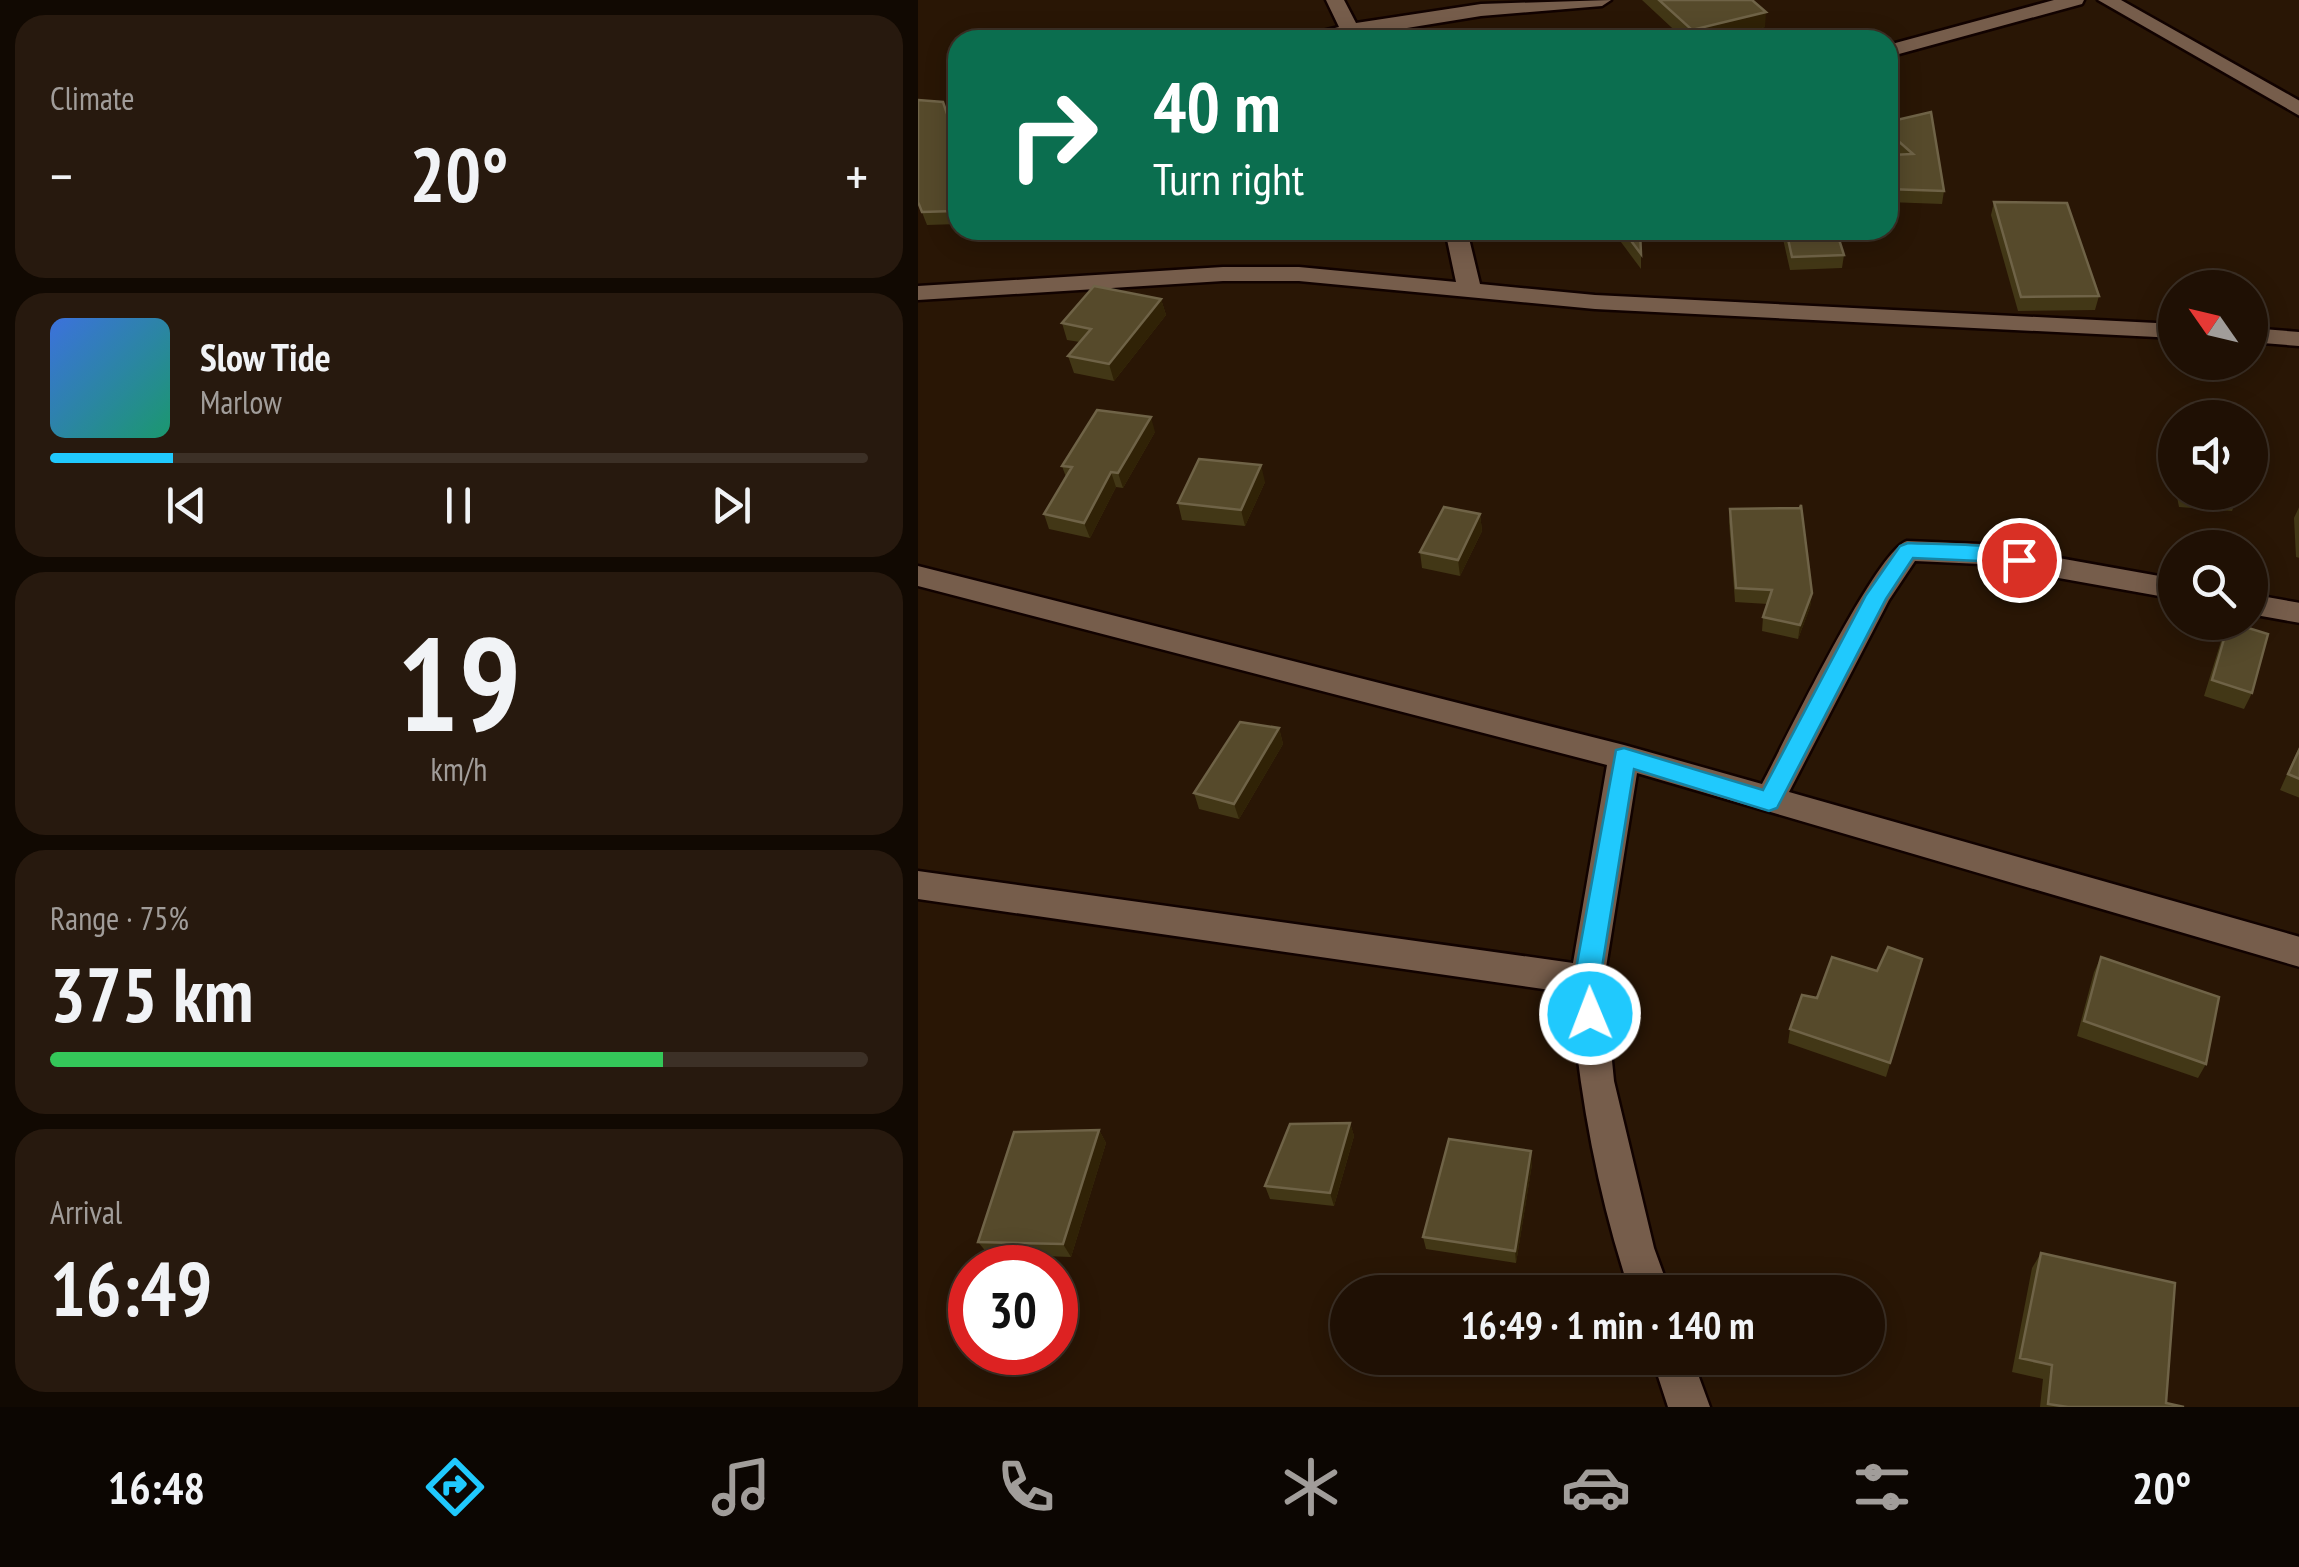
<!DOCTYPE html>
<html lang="en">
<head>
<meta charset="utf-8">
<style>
  :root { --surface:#1f1004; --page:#27190e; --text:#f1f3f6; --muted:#a19d9a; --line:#3c3026; --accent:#20c9fd }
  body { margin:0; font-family:"PT Sans Narrow",sans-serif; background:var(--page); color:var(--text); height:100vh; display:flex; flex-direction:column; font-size:38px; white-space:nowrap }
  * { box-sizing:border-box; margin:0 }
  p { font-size:32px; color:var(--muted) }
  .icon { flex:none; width:55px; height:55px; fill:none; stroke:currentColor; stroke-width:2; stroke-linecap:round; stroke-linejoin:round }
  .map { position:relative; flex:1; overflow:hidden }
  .side { display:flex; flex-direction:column; gap:15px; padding:15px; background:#110902; width:918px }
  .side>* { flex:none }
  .hud { position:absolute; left:30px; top:30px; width:950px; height:210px; border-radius:30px; box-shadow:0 5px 25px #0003,0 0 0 2px var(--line); background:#0b6e4f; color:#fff; overflow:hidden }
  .needle { width:65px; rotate:304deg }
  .controls { position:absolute; left:1240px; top:270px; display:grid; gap:20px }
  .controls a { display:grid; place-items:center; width:110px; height:110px; border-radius:50%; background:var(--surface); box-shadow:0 5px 25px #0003,0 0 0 2px var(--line); font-size:50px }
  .speed { position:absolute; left:30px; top:1245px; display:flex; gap:20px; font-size:50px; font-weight:700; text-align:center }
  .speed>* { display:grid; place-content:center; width:130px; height:130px; border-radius:50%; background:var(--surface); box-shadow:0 5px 25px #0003,0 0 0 2px var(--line); line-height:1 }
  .speed .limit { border:15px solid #d22; background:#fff; color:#111 }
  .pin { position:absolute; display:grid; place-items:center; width:85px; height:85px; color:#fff; margin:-42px; border:5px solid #fff; border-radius:50%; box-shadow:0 2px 10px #0007 }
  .me { position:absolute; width:110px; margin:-55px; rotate:359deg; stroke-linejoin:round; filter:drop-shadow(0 0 8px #0008) }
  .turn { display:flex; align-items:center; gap:35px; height:210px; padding:0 40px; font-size:45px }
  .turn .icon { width:130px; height:130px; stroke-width:2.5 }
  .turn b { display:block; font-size:70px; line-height:85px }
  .big { font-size:75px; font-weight:700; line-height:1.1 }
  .side .widget { flex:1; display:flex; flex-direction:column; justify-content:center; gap:15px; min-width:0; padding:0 35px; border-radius:30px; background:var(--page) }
  .side .dial { align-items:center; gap:0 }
  .dial b { font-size:130px; line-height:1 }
  .song { display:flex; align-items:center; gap:30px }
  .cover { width:120px; height:120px; border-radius:15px; background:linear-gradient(135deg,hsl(220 70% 55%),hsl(160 70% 35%)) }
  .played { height:10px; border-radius:5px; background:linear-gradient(90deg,var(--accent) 15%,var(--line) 15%) }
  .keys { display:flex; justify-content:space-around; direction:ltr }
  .heat { display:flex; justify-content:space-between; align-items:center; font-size:55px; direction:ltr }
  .charge { height:15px; border-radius:8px; background:linear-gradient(90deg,#34c759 75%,var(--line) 0) }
  .trip { position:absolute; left:412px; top:1275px; width:555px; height:100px; border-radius:50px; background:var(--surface); box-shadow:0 5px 25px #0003,0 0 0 2px var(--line); font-weight:700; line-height:100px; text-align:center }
  .tab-bar { display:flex; height:160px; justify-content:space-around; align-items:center; background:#0c0602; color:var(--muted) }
  .tab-bar .icon { width:70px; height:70px }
  .tab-bar .on { color:var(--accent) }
  .tab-bar b { font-size:45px; color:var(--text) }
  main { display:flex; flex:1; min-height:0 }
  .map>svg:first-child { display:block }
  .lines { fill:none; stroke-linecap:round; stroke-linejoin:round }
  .minor-casing { stroke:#110200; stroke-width:5 }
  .minor { fill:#765d4b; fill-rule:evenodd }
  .wall { fill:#423716 }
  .shaded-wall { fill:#302206 }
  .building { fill:#564a2b; stroke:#6f6347; stroke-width:2.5 }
  .route { fill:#20c9fd; stroke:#1583a4; stroke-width:2.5 }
</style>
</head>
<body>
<main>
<section class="side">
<div class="widget"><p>Climate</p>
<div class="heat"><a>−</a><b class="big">20°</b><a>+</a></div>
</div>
<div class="widget">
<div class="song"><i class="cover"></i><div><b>Slow Tide</b><p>Marlow</p></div></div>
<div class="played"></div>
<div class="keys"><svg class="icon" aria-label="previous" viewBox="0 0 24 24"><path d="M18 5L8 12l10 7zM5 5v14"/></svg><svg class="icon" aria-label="pause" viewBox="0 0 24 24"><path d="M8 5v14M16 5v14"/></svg><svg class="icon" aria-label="next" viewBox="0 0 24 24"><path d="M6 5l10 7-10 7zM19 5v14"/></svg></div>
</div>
<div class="widget dial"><b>19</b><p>km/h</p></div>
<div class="widget"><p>Range · 75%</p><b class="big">375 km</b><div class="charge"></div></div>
<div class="widget"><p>Arrival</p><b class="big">16:49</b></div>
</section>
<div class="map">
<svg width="1382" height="1407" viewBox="0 0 1382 1407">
  <rect width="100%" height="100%" fill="#291605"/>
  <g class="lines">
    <defs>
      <path id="minor" d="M408 0H426L438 23 563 4 693 0 684 6 563 16 415 40H381L384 36 421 27Z
        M1136 0H1166L1164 4 970 57V45Z
        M1180 0H1203L1382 101V116Z
        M527 230H549L562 284 677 295 1258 324V338L677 309 381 281H305L0 300V286L305 267H381L538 282Z
        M1332 328 1382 332V346L1332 342Z
        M989 541 1063 544 1258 579V599L1063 564 997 561 971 600 871 792 1382 937V967L719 773 686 980 696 1081 736 1248 752 1292H712C680 1196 661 1094 653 993L0 899V871L655 963 689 765 0 586V566L706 745 844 784C865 745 958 550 989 541Z
        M1332 594 1382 603V623L1332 614Z
        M734 1358H774L792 1407H750Z"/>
    </defs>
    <!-- minor casing -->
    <use href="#minor" class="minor-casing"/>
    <!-- minor -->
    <use href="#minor" class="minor"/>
  </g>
  <!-- wall -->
  <path class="wall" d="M724 0H834L847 27 797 40H767Z
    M970 122 1026 191 1024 204 970 202V160L979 155 970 147Z
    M40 140V224L9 225 0 202Z
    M1076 202 1181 296 1177 310 1100 311 1073 215Z
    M694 230H734L723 239V269Z
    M863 230H918L926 255 924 268 872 270Z
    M243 299 248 315 196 381 156 373 150 356 162 342 149 340 144 323Z
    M237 432 205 488 198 487 172 538 131 529 126 514 148 477 144 466Z
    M1258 447V490L1252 461Z
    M347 482 327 526 264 520 260 503Z
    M1258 492H1320V495L1314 511 1261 507Z
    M1382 505V558L1378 557 1376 518Z
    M812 509 894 593 892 607 880 639 844 631 845 617 850 604 817 602 811 522Z
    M562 514 564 531 542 576 504 568 502 552Z
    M1311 622 1334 693 1326 709 1286 696 1304 638Z
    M361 728 365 744 321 819 281 809 276 793Z
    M1382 745V798L1362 790Z
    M1183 957 1288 1064 1280 1078 1159 1036 1176 972Z
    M1004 959 968 1077 870 1043 872 1029 899 998 959 971Z
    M432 1123 436 1136 416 1206 352 1199 347 1186Z
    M181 1130 188 1143 153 1257 70 1254 60 1242Z
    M614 1164 598 1263 508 1249 505 1237Z
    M1123 1253 1248 1403 1266 1407H1122L1125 1379 1094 1372 1114 1268Z"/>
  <!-- shaded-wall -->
  <path class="shaded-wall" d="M848 12 847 27 797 40H774V30Z
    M40 201V222L36 211Z
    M722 230H734V231L722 240Z
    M243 299 248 315 196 381 191 364Z
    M233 417 237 432 205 488 200 473Z
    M343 465 347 482 327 526 323 510Z
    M193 472 198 487 172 538 166 523Z
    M562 514 564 531 542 576 540 560Z
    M894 593 892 607 880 639 882 625Z
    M361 728 365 744 321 819 316 804Z
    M432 1123 436 1136 416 1206 412 1193Z
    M181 1130 188 1143 153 1257 145 1244Z
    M613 1151 614 1164 598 1263 597 1251Z"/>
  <!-- building -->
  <path class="building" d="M741 0H834L848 12 774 30Z
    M0 100 25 102 38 140H40V201L36 211 4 212 0 202Z
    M1013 112 1026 191 970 189V160L973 155 995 154 970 132V122Z
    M1076 202 1149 203 1181 296 1103 297Z
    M705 230H722L723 254Z
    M868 230H918L926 255 874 257Z
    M176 286 243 299 191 364 150 356 173 329 144 323Z
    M179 410 233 417 200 473 193 472 166 523 126 514 154 467 144 466Z
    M281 459 343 465 323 510 260 503Z
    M1291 492H1320V495Z
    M883 505 894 593 882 625 845 617 854 590 818 588 812 509 882 508Z
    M526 507 562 514 540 560 502 552Z
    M1311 622 1350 634 1334 693 1294 680Z
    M322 722 361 728 316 804 276 793Z
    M1382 748V779L1370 774Z
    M970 947 1004 959 972 1063 872 1029 884 995 899 998 914 957 959 971Z
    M1183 957 1301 997 1288 1064 1166 1021Z
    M432 1123 412 1193 347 1186 372 1124Z
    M181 1130 145 1244 60 1242 96 1132Z
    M531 1139 613 1151 597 1251 505 1237Z
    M1123 1253 1257 1283 1248 1403 1266 1407H1150L1130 1404 1134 1365 1102 1358Z"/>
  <!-- route -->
  <path class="route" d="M990 543C1017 545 1094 541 1111 560L1101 568 1062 561 995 558 968 599 859 808 851 811 716 769 682 980 685 1014 681 1022 672 1026 663 1022 656 980 698 750 706 748 845 790 948 595 982 546Z"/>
</svg>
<div class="controls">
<a><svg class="needle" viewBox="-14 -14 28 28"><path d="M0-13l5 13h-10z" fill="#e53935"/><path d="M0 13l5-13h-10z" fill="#a19d9a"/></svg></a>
<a><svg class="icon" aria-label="sound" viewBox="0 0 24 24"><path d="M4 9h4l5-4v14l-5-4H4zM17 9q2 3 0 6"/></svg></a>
<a><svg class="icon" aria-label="search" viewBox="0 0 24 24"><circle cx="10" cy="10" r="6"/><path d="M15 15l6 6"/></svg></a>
</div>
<div class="speed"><div class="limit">30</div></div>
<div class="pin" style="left:1101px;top:560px;background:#d93025"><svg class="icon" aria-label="arrive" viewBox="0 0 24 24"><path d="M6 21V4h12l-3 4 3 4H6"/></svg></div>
<svg class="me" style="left:672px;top:1014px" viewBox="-20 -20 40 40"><circle r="17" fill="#20c9fd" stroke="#fff" stroke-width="3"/><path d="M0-11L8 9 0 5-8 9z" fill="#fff"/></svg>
<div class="trip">16:49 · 1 min · 140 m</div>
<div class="hud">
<div class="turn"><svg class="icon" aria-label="right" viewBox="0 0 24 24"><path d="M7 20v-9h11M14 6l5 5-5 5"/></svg><div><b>40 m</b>Turn right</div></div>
</div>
</div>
</main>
<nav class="tab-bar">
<b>16:48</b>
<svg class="icon on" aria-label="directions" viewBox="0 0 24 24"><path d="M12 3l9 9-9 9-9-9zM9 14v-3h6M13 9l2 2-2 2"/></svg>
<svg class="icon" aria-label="music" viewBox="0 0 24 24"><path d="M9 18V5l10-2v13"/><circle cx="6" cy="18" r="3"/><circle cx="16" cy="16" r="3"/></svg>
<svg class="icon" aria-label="phone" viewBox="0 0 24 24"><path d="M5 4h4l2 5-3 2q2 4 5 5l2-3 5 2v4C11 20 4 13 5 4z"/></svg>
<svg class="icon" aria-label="climate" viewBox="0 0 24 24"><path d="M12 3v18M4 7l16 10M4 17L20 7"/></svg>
<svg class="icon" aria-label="car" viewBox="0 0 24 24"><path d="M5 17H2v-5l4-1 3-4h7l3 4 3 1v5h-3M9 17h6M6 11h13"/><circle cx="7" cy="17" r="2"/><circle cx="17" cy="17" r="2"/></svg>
<svg class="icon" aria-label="filters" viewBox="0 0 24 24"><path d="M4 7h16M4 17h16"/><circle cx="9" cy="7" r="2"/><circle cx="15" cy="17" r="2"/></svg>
<b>20°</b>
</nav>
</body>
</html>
